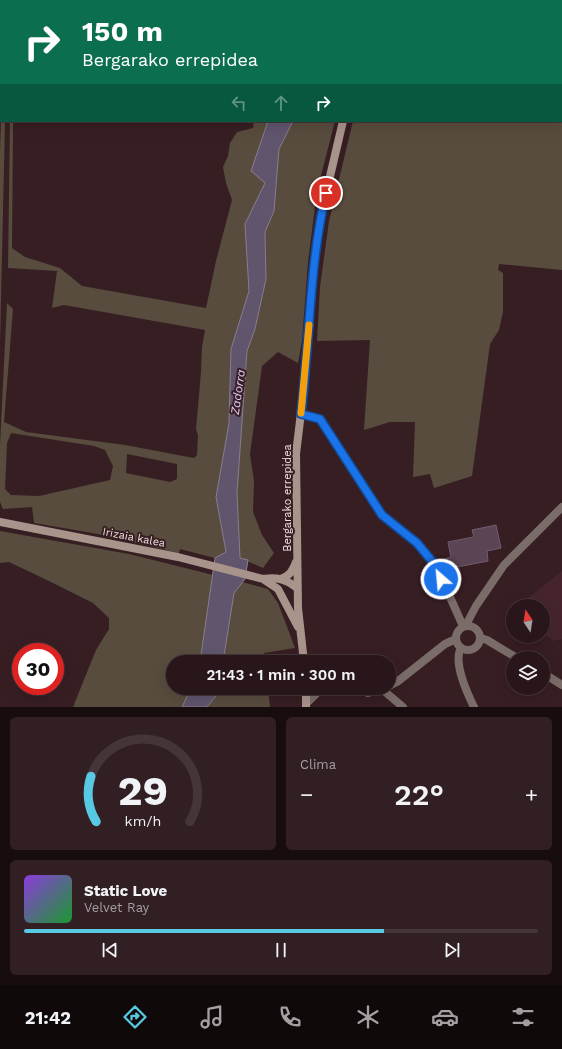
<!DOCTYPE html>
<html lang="es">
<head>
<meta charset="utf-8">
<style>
  :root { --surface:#29161a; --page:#311f23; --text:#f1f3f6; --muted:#a59fa2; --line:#453539; --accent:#57c9e2 }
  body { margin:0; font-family:"Work Sans",sans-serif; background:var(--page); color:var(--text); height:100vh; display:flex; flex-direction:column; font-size:15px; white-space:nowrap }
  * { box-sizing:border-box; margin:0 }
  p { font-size:13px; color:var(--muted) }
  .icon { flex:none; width:22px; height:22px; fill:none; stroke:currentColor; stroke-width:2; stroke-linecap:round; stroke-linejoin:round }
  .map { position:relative; height:707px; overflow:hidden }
  .details { display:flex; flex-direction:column; gap:10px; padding:10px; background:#170c0e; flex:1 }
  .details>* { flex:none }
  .top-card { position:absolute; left:0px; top:0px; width:562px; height:122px; box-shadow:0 4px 16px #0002,0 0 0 1px var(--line); background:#0b6e4f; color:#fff; overflow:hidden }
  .needle { width:26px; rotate:348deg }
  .fabs { position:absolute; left:506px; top:599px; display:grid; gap:8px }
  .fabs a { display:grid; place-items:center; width:44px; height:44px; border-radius:50%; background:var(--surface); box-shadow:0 4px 16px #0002,0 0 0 1px var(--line); font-size:20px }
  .speed { position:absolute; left:12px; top:643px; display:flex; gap:8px; font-size:20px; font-weight:700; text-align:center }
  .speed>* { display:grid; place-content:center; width:52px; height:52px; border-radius:50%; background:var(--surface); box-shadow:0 4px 16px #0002,0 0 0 1px var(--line); line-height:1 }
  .speed .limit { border:6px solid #d22; background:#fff; color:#111 }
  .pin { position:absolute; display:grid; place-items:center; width:34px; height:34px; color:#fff; margin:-17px; border:2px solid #fff; border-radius:50%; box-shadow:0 1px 4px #0007 }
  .me { position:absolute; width:44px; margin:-22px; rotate:333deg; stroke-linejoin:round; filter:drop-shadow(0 0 3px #0008) }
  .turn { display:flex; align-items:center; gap:14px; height:84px; padding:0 16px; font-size:18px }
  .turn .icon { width:52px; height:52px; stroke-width:2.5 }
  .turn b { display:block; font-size:28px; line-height:34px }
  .lanes { display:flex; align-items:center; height:38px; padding:0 16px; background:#0003; justify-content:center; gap:20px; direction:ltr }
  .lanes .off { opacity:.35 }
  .big { font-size:30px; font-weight:600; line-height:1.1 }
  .details .tile { flex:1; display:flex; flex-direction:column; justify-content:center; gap:6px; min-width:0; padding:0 14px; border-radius:6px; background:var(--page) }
  .details .dial { align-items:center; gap:0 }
  .dial svg { height:104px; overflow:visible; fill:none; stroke:var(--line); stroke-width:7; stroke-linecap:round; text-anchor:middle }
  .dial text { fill:var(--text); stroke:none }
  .song { display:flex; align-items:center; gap:12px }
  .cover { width:48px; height:48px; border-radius:6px; background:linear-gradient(135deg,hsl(270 70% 55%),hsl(130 70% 35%)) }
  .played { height:4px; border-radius:2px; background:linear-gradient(90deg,var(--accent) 70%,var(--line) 70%) }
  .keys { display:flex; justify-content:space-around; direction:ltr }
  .heat { display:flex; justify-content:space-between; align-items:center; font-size:22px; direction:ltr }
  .details .tiles { flex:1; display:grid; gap:10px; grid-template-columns:1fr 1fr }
  .tile:last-child { grid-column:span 2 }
  .trip { position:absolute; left:166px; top:655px; width:230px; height:40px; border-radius:20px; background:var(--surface); box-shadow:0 4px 16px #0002,0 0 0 1px var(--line); font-weight:600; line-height:40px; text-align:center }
  .tab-bar { display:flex; height:64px; justify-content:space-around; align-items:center; background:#10090a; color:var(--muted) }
  .tab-bar .icon { width:28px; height:28px }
  .tab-bar .active { color:var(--accent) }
  .tab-bar b { font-size:18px; color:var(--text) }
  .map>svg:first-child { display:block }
  .built { fill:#45252b }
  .green { fill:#584c3e; fill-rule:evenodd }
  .water { fill:#60556d; stroke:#8b7e8f }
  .building { fill:#5b4454; stroke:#745c6d }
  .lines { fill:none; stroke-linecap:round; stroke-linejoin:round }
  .street { stroke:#7a6c68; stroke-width:8 }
  .secondary { stroke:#a9948c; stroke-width:8 }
  .route-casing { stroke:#114b97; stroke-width:10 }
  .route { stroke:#1a73e8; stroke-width:7 }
  .slow { stroke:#f59e0b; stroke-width:7 }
  .labels { text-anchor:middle; stroke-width:4; stroke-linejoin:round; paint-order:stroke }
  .street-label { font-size:11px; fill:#efdddf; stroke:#371e23 }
  .water-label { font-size:12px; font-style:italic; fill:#e5cdfe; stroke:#371e23 }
</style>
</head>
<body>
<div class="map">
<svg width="562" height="707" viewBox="0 0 562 707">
  <rect width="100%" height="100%" fill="#371e23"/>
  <!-- built -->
  <path class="built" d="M562 571V639L553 641 543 632V606H530L527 599Z"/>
  <!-- green -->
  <path class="green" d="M391 0H562V270L499 264 498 270 503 273V312L499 330 490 344 472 476 434 488 430 474 413 477 415 422H390L364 430 370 340 317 341 320 287 329 221 353 121H561V1Z
    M1 121H5L0 344V152Z
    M10 121H13L12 248 25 257 60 268 82 286 206 308 216 261 232 200 226 183 223 167 228 156 230 143 237 132 253 128 254 121H268L264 132 265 183 245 224 249 291 231 349 229 423 216 497 226 552 215 558 180 549 179 553 98 534 34 523 32 507 3 509 0 502V445L7 303 13 309 4 422 26 432 125 445 194 458 197 455 198 435 196 429 201 372 202 347 205 330 64 305 52 308 57 271 8 268ZM11 433 94 446 105 450 113 466 110 480 39 496 11 495 5 489 7 443ZM127 454 177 464V479L170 482 126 473Z
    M293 121H335L317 191 308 262 302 341 298 363 278 352 262 366 250 454 254 481 253 512 262 535 274 553 263 568 240 558 237 493 247 351 255 329 266 279 265 232 274 211 279 149Z
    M0 531 129 554 213 575 200 662H173V688H191L182 707H73L96 650 109 629V618L93 603 53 583 9 562 0 563Z
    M242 582 268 589 278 603 295 648 264 653 265 662H223L234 593Z
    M220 688H268L270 707H207L219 692Z"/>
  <!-- water -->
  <path class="water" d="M268 121H293L279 149 274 211 265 232 266 279 255 329 247 351 237 493 240 558 248 560 245 579 234 593 223 662H200L215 558 226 552 216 497 229 423 231 349 249 291 245 224 265 183 251 171Z
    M191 688H220L219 692 207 707H182Z"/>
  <!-- building -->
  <path class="building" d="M496 525 501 548 487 551 488 561 447 569 444 559 451 557 448 542 474 537 472 530Z"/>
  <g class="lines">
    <!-- street -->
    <path class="street" d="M301 414 320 419 382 515 417 543 436 566 463 626
      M466 625 476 606 504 565 562 507
      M456 638a12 12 0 1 1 24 0a12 12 0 1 1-24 0Z
      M481 638 487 640 517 658
      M461 648C453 662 467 693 474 707
      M543 673 562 685
      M389 686 397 682 445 644 456 639
      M353 688 368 693 386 688
      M383 690 403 707
      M307 703 322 688"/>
    <!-- secondary -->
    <path class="secondary" d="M373 1V0
      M0 522 178 557 263 579C277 577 286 579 297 588
      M263 579 278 589 298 627
      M281 579C290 575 292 572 296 562
      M304 662 298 608 296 454 303 396 313 272 320 219 343 121
      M306 688V707"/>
  </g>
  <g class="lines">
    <defs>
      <path id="route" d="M326 193C309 266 310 340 301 414L320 419 382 515 417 543 436 566 441 579"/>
    </defs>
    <!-- route casing -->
    <use href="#route" class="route-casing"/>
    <!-- route -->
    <use href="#route" class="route"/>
    <!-- slow -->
    <path class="slow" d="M301 413 309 325"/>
  </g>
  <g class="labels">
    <!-- street labels -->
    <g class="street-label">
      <text transform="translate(287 498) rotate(-90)" y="4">Bergarako errepidea</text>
      <text transform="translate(134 537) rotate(11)" y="4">Irizaia kalea</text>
    </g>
    <!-- water labels -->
    <g class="water-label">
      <text transform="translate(238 392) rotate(-82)" y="4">Zadorra</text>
    </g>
  </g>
</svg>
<div class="fabs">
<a><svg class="needle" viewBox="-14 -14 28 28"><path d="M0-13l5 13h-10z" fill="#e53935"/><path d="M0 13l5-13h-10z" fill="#a59fa2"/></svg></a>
<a><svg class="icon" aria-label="layers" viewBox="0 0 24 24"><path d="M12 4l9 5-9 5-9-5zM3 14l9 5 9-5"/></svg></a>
</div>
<div class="speed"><div class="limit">30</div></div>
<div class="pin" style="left:326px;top:193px;background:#d93025"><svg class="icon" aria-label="arrive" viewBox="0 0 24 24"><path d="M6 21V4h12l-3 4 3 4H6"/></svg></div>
<svg class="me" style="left:441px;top:579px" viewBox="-20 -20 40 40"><circle r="17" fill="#1a73e8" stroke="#fff" stroke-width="3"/><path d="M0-11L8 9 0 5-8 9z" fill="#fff"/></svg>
<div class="trip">21:43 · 1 min · 300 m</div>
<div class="top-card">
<div class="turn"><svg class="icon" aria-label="right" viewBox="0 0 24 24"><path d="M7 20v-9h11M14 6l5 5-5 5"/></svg><div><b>150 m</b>Bergarako errepidea</div></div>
<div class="lanes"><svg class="icon off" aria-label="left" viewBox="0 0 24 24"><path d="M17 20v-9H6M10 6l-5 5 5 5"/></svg><svg class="icon off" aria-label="ahead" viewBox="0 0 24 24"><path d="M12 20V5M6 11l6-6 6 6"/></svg><svg class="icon" aria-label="right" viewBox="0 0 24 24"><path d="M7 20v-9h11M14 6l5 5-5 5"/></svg></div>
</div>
</div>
<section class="details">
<div class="tiles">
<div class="tile dial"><svg viewBox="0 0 100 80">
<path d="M14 69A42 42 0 1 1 86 69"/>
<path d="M14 69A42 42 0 0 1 10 34" stroke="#57c9e2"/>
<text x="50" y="56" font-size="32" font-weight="700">29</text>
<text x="50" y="72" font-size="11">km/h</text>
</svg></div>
<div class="tile"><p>Clima</p>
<div class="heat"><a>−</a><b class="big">22°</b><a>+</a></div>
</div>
<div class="tile">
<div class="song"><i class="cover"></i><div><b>Static Love</b><p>Velvet Ray</p></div></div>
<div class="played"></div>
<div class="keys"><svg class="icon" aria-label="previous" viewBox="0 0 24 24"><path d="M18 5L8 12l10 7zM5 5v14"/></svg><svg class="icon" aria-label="pause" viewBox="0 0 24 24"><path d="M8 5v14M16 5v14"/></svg><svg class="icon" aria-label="next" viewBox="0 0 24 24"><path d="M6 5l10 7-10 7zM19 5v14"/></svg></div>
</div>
</div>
</section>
<nav class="tab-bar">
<b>21:42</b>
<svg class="icon active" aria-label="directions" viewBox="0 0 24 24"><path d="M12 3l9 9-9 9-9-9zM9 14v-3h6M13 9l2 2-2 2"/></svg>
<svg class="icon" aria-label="music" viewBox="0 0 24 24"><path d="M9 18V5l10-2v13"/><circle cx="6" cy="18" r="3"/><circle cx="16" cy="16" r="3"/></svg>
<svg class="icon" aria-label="phone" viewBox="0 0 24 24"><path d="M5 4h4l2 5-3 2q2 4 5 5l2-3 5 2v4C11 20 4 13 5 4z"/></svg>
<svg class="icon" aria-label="climate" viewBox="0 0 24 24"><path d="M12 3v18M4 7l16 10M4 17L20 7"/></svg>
<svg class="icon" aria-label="car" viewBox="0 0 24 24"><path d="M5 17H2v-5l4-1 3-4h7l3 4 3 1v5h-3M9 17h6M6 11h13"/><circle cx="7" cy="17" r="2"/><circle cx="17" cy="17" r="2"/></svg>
<svg class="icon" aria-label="filters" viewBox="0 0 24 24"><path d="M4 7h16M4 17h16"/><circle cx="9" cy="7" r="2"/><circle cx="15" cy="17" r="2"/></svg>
</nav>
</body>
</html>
